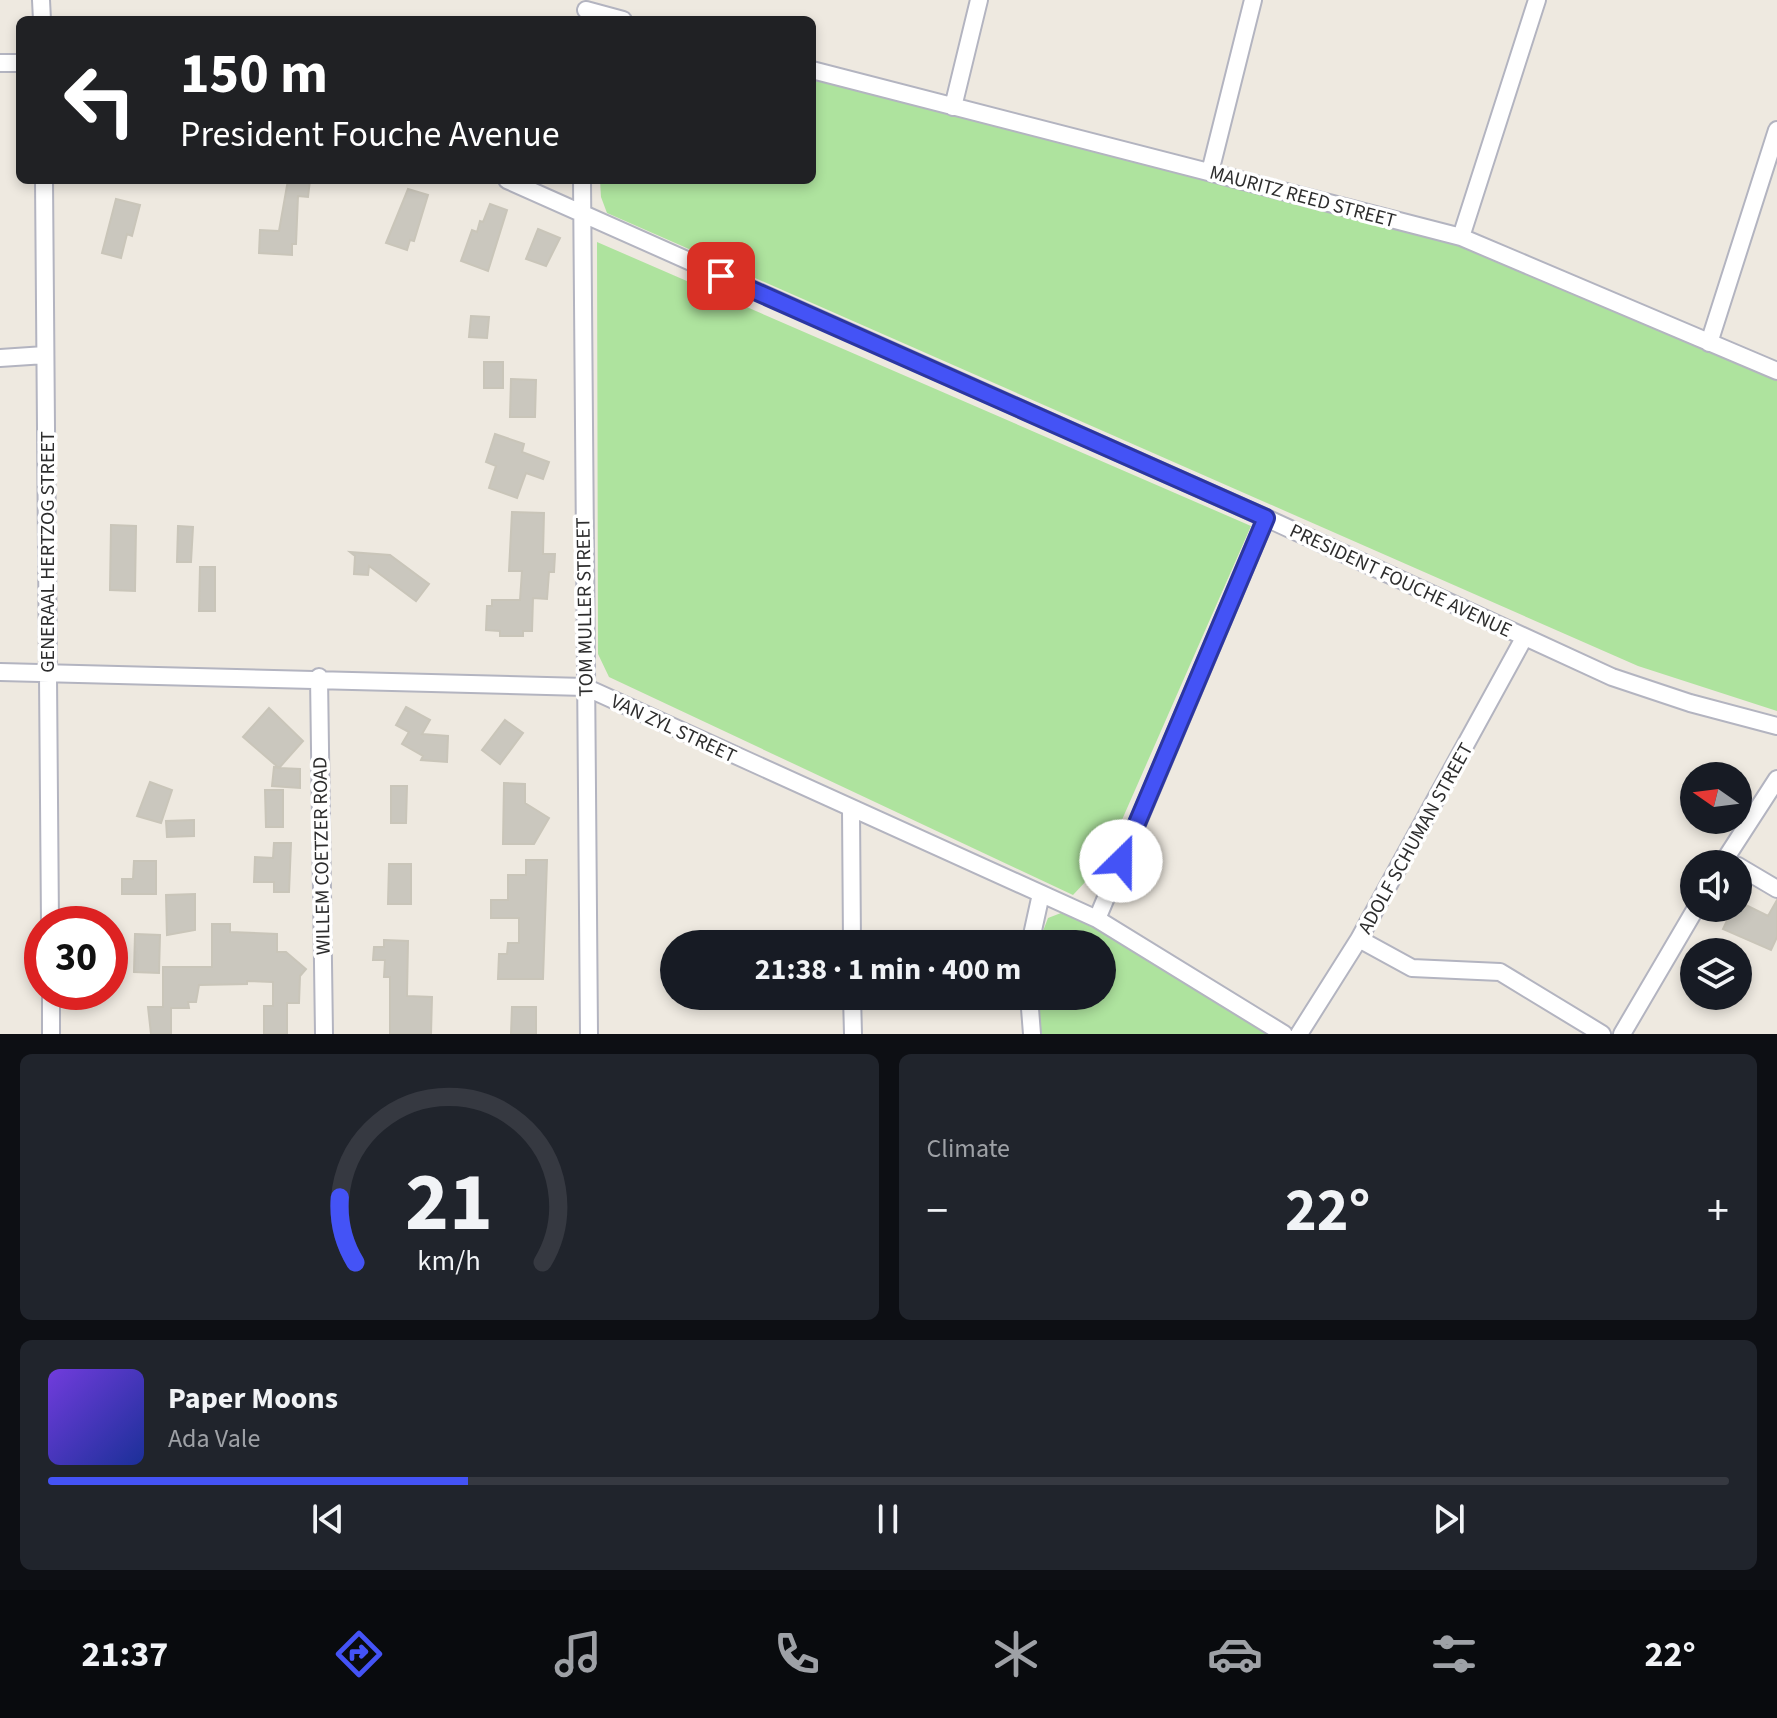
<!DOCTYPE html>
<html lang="en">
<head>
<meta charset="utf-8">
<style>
  :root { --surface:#171b24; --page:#20242c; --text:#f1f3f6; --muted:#9ea1a6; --line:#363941; --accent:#4453f6 }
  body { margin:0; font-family:"Source Sans 3",sans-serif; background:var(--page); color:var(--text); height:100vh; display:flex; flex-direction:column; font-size:30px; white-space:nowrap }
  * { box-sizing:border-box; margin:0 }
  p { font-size:26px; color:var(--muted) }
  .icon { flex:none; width:44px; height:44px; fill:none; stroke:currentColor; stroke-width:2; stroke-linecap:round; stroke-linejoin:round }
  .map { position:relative; height:1034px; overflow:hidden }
  .sheet { display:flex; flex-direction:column; gap:20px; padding:20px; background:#0d0f14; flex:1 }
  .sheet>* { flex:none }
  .banner { position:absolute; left:16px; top:16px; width:800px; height:168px; border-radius:12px; box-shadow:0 4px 12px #0003; background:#202124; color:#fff; overflow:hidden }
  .needle { width:52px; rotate:284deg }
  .controls { position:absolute; left:1680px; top:762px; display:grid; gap:16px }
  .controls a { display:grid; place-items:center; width:72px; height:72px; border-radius:50%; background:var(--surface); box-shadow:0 4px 12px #0003; font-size:40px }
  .speed { position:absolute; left:24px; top:906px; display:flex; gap:16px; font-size:40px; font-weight:700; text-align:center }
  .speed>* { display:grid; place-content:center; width:104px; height:104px; border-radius:50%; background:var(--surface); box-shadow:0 4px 12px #0003; line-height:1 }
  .speed .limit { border:12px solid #d22; background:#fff; color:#111 }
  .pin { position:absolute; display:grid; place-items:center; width:68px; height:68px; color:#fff; margin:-34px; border-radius:16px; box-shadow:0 4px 12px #0006 }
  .me { position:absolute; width:88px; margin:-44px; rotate:23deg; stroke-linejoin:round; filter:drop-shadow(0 0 6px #0008) }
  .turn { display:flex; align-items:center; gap:28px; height:168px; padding:0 32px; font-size:36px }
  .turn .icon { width:104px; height:104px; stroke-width:2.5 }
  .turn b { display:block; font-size:56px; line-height:68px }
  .big { font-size:60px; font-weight:700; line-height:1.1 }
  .sheet .card { flex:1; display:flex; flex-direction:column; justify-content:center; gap:12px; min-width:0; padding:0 28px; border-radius:12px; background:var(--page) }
  .sheet .dial { align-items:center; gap:0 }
  .dial svg { height:208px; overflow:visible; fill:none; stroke:var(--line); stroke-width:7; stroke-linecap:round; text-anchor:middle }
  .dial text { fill:var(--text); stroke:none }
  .song { display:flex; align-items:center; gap:24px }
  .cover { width:96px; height:96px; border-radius:12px; background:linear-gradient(135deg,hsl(260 70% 55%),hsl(230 70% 35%)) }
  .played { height:8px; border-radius:4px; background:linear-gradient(90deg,var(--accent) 25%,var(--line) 25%) }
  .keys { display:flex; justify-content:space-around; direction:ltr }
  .heat { display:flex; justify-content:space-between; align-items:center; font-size:44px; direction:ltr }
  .sheet .tiles { flex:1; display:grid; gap:20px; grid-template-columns:1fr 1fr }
  .card:last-child { grid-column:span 2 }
  .trip { position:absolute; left:660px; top:930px; width:456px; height:80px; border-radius:40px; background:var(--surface); box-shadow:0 4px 12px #0003; font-weight:700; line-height:80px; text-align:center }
  .dock { display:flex; height:128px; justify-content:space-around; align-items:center; background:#090b0e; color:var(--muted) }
  .dock .icon { width:56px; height:56px }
  .dock .current { color:var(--accent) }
  .dock b { font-size:36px; color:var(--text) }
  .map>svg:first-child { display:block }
  .green { fill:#aee39e }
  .building { fill:#cac7be; stroke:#c9c5b9; stroke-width:2 }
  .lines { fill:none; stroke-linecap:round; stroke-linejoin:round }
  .minor-casing { stroke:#b3b4c0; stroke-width:20 }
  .minor { stroke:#fff; stroke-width:16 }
  .route-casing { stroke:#2c36a0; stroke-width:20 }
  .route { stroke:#4453f6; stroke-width:14 }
  .labels { text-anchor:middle; stroke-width:7; stroke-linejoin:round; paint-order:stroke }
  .street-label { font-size:20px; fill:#2d2d2d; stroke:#fff }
</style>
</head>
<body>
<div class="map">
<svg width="1777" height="1034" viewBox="0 0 1777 1034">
  <rect width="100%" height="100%" fill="#eee9e0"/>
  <!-- green -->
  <path class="green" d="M812 78 1452 243 1777 378V711L1638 666 607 213 601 197 600 180H812Z
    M597 242 1251 526 1103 863 1073 895 609 677 598 654Z
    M1061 913 1097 928 1267 1034H1042L1037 1022V996H1102V944H1038L1048 918Z"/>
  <!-- building -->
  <path class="building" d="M288 180H310L308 197 298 196 296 244H292V255L259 253 260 230 279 231Z
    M408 189 428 195 414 241 410 240 407 250 386 243Z
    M116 199 140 205 132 236 127 234 121 258 102 253Z
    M490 204 507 210 488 271 461 261 472 230 477 232 480 221 483 222Z
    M538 229 560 238 546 266 526 259Z
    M471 316 489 317 487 338 469 337Z
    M484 362H503V388H484Z
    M511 379 536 380 535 417H510Z
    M495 434 524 444 522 452 549 462 543 479 526 473 517 498 489 488 496 466 486 462Z
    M512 512 544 513 543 554H555L554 572H549L547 599 533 598 532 631H523V636H500V631L486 630 487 606H492V600H520L522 571H509Z
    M111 525 136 526 135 591 110 590Z
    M178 526 193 527 191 562H177Z
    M350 552 390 555 429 584 416 601 369 566 368 575 354 574 355 556Z
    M200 567H215V611H199Z
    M406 707 430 720 422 734 448 736 447 762 421 760 423 756 402 744 409 732 396 725Z
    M269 708 303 741 279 768 300 769V788L272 786 274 767 279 768 243 737Z
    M505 720 523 733 500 764 482 750Z
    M150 782 172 790 161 823 137 816Z
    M504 783 525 784V803L549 818 534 844H503Z
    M391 786H407L406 823H391Z
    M265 790H283V827H266Z
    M194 820V836L167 837 166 821Z
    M274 843H291L289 892H274V882H254L255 857 273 858Z
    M526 860H547L543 979H498L499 954H507L508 943H519V918H491V900H508V875H526Z
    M134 861H156V894H122V879H133Z
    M389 864H411V904H388Z
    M195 894V930L167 935 166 895Z
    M1777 900V937L1771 950 1723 929 1733 908H1738V901L1768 916Z
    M212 924H230V932L277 934V952H286L306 969 300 976 299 1003H287V1034H264V1006H273V982L247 981V984L199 985 196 1002H188L189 1008H171V1034H151L148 1007H163V967H212Z
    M135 934 160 935 159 973 134 972Z
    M384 940 408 941 407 996 432 997 431 1034H390V977H384L385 960H373L374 947H384Z
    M512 1007H536V1034H511Z"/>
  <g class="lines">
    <defs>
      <path id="minor" d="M41 0 42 20
        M586 10 623 20
        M0 63H20
        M812 70 1461 237 1777 371
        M953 107 979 0
        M1210 172 1253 0
        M44 180 50 924
        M507 180 1266 518 1612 677 1690 703 1777 726
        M582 180 589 1034
        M1461 237 1537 0
        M1709 343 1777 130
        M0 358 45 355
        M0 672 585 687 1097 919 1284 1034
        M319 677 324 1034
        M851 810 852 944
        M1722 864 1777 779
        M1738 866 1777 889
        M1097 919 1266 518
        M1359 939 1412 968 1500 972 1602 1034
        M1030 944 1041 894
        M51 992V1034
        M852 996 853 1034
        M1029 996 1032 1034
        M1299 1034 1359 939 1524 638
        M1622 1034 1696 908"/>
    </defs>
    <!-- minor casing -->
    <use href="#minor" class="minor-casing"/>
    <!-- minor -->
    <use href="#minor" class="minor"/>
  </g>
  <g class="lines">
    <defs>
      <path id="route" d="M721 276 1266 518 1121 861"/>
    </defs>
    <!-- route casing -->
    <use href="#route" class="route-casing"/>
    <!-- route -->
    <use href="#route" class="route"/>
  </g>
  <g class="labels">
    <!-- street labels -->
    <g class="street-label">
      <text transform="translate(1303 196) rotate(15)" y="7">MAURITZ REED STREET</text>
      <text transform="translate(47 552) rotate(-90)" y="7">GENERAAL HERTZOG STREET</text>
      <text transform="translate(1401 580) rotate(25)" y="7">PRESIDENT FOUCHE AVENUE</text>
      <text transform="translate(584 607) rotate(-91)" y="7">TOM MULLER STREET</text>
      <text transform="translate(674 728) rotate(25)" y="7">VAN ZYL STREET</text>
      <text transform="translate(1415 838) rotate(-61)" y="7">ADOLF SCHUMAN STREET</text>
      <text transform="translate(321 856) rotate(-91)" y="7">WILLEM COETZER ROAD</text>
    </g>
  </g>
</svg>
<div class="controls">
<a><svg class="needle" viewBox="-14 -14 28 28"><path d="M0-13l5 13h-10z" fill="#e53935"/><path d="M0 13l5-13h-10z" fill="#9ea1a6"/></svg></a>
<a><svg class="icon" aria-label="sound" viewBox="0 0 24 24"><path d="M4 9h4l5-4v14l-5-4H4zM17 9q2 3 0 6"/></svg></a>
<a><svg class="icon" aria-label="layers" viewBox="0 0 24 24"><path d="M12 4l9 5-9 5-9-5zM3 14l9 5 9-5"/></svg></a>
</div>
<div class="speed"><div class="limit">30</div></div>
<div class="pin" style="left:721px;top:276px;background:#d93025"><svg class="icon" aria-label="arrive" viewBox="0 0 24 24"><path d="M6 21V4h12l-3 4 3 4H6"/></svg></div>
<svg class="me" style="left:1121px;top:861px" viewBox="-20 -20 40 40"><circle r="19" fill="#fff"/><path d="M0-13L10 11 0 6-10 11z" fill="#4453f6"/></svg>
<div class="trip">21:38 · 1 min · 400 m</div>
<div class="banner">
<div class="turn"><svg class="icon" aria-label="left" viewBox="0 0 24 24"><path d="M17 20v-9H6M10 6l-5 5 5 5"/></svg><div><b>150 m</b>President Fouche Avenue</div></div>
</div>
</div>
<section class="sheet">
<div class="tiles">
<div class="card dial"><svg viewBox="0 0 100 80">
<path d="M14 69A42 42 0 1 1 86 69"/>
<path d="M14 69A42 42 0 0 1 8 44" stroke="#4453f6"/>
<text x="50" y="56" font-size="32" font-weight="700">21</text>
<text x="50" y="72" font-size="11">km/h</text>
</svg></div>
<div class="card"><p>Climate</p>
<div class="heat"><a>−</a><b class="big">22°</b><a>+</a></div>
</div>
<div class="card">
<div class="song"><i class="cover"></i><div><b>Paper Moons</b><p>Ada Vale</p></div></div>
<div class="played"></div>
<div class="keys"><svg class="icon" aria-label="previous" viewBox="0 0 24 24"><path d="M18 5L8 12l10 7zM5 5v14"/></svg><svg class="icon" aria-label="pause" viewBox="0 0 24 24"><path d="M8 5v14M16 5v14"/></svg><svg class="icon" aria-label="next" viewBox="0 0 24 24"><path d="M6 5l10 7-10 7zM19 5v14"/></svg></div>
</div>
</div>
</section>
<nav class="dock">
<b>21:37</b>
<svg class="icon current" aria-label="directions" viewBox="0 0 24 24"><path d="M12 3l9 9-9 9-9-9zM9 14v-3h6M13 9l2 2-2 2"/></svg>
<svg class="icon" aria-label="music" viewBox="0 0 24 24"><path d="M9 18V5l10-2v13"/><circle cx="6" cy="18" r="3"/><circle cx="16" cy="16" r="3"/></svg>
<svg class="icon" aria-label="phone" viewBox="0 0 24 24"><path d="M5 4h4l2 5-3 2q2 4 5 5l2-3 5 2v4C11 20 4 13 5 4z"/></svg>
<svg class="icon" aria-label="climate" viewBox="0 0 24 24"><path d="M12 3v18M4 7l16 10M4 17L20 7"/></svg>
<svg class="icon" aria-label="car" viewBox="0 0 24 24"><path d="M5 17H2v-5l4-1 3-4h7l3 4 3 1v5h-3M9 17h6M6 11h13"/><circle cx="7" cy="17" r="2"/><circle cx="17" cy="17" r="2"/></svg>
<svg class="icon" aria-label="filters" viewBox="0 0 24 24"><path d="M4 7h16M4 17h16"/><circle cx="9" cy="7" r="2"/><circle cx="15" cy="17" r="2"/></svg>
<b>22°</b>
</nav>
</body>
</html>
